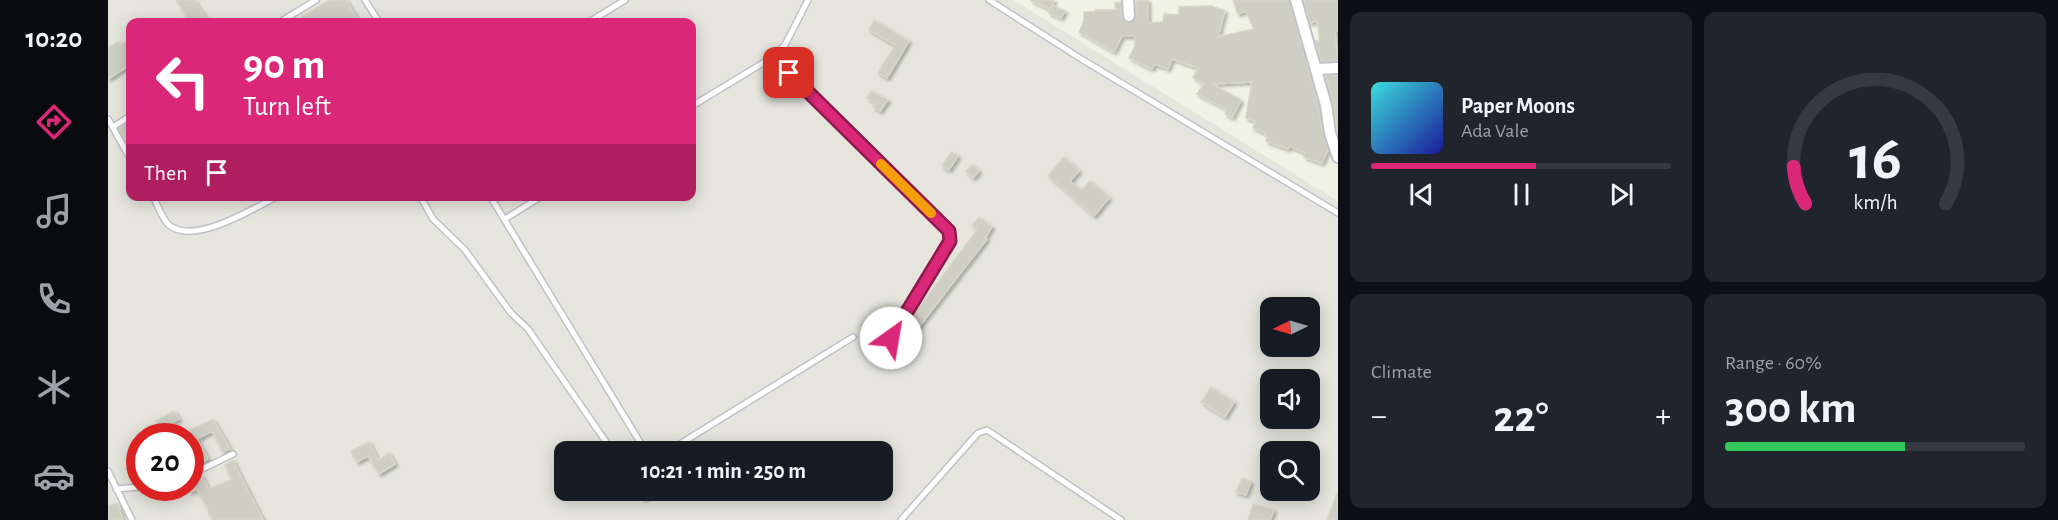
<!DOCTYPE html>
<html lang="en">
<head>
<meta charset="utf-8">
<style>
  :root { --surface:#171b24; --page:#20242c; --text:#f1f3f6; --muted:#9ea1a6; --line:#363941; --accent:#db2777 }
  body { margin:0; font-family:"Alegreya Sans",sans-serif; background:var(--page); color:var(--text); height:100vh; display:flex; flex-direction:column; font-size:22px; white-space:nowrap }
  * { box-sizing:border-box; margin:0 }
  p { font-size:20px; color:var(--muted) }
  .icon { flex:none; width:33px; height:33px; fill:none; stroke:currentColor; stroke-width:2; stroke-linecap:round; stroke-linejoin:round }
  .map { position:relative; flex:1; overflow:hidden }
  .side { display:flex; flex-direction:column; gap:12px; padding:12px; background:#0d0f14; width:720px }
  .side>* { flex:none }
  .banner { position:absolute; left:18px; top:18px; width:570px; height:183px; border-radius:12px; box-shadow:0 3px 15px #0003; background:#db2777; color:#fff; overflow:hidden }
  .needle { width:39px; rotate:265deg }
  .buttons { position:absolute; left:1152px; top:297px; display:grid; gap:12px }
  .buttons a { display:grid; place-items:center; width:60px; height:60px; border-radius:12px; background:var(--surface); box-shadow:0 3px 15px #0003; font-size:30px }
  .speed { position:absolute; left:18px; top:423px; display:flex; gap:12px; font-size:30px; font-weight:700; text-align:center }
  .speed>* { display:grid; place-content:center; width:78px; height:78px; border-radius:50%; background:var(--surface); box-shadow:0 3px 15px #0003; line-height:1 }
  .speed .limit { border:9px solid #d22; background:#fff; color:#111 }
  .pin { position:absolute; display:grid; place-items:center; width:51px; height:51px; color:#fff; margin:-26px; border-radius:12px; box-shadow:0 3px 9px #0006 }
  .me { position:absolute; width:66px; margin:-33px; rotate:32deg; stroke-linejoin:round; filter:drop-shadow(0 0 4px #0008) }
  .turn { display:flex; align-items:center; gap:21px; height:126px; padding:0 18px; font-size:27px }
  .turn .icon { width:78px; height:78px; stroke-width:2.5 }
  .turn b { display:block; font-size:42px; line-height:51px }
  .then { display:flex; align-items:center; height:57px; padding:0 18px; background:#0003; gap:12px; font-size:22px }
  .big { font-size:45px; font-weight:600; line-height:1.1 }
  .side .tile { flex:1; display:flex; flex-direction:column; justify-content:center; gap:9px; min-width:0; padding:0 21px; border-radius:12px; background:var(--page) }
  .side .dial { align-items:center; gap:0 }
  .dial svg { height:156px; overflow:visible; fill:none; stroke:var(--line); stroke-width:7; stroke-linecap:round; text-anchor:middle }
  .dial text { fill:var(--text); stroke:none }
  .song { display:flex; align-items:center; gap:18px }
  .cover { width:72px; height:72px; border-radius:9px; background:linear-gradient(135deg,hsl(180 70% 55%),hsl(240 70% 35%)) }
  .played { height:6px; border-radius:3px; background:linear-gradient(90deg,var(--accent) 55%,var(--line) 55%) }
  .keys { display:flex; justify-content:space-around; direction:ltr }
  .heat { display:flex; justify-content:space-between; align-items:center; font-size:33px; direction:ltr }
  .charge { height:9px; border-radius:4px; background:linear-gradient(90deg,#34c759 60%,var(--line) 0) }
  .side .tiles { flex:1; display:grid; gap:12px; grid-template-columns:repeat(2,1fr) }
  .trip { position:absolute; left:446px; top:441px; width:339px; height:60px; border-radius:12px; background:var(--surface); box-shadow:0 3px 15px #0003; font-weight:600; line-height:60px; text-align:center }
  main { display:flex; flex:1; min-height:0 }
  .tabs { display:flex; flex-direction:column; width:108px; justify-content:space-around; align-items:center; background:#090b0e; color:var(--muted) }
  .tabs .icon { width:42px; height:42px }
  .tabs .current { color:var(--accent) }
  .tabs b { font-size:27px; color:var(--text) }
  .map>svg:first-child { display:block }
  .industrial { fill:#e5e5de; fill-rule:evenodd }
  .building { fill:#cfcec5; stroke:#d7d6c4; stroke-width:1.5; filter:url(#shadow) }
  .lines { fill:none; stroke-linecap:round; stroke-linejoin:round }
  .lane-casing { stroke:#c0c2c8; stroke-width:8 }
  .street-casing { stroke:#c0c2c8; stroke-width:14 }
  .lane { stroke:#fff; stroke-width:5 }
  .street { stroke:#fff; stroke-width:10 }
  .route-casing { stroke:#8e194d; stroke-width:15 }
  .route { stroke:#db2777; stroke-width:10 }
  .slow { stroke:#f59e0b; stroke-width:10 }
</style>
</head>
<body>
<main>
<nav class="tabs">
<b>10:20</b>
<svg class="icon current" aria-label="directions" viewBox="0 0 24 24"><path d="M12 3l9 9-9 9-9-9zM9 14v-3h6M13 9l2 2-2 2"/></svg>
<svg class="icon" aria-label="music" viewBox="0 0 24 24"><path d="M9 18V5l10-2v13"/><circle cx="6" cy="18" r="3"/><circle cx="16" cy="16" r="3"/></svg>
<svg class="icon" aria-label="phone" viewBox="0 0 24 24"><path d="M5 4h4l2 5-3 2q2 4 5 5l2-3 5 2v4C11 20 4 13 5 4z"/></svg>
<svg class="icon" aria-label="climate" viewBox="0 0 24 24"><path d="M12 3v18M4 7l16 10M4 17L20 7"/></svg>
<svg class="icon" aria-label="car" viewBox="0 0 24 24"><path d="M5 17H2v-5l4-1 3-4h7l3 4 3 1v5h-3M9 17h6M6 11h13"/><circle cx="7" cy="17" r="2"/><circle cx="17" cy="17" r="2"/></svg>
</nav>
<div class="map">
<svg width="1230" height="520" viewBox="0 0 1230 520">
  <defs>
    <filter id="shadow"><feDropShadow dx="2.5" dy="2.5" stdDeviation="1.5" flood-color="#0004"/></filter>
  </defs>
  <rect width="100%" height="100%" fill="#f1f2e6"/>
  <!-- industrial -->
  <path class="industrial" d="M0 0H905L1230 201V520H0ZM22 22H584V196H22ZM1162 308H1202V346H1162ZM1162 380H1202V418H1162ZM32 436H82V488H32ZM456 452H774V490H456ZM1162 452H1202V490H1162Z"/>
  <!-- building -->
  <path class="building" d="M68 0H86L100 22H82Z
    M222 0H238L251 22H185Z
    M922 0H946L942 9Z
    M1040 0V23L1055 22 1056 14 1071 15V7L1103 6 1117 11 1110 37 1146 29 1138 11 1130 14 1125 0H1181L1211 107 1215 134 1220 150 1214 163 1196 157 1198 153 1181 146 1180 149 1158 141 1159 136H1157L1158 133 1145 128 1147 121 1138 118 1144 80 1143 82 1104 84 1133 100 1124 118 1117 114 1119 109 1089 94 1096 84 1085 77 1091 68 1064 59 1060 69 1047 64 1044 69 1021 58 1027 46V36H1014L1006 52 971 32 976 21V12H987L988 10H1008L1007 3H1013L1014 20 1022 23 1028 19V1Z
    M1196 0H1230V31L1227 32 1230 61H1213L1208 41 1212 40 1209 21 1202 23Z
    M944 5 957 11 953 18 941 13Z
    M766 20 801 41 779 78 770 73 787 45 761 30Z
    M22 39V65L0 79V48L10 42 12 45Z
    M1218 76H1230V133L1225 103Z
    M763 91 780 100 772 111 765 107 768 103 759 98Z
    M22 121V149L11 129Z
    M843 152 850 156 841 170 834 166Z
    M956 157 971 171 962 181 973 191 982 181 1001 198 986 216 940 175Z
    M864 165 871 171 865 178 858 171Z
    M871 217 884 227 877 238 879 239 793 350 784 343 869 230 864 226Z
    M1103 387 1126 402 1117 417 1093 402Z
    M66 411 71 419 62 424 70 436H56L48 421Z
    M105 419 122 449 115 452 104 431 89 439 100 459 82 469V429L83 430Z
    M261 442 270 460 281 453 287 464 271 474 260 456 249 462 243 451Z
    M125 460 130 471 155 520H105L89 489 82 492V480L93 475 101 489 122 480 123 478 117 465Z
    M1134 478 1143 482 1138 495 1128 492Z
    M1229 493 1230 520H1219Z
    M10 503 15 520H0V506Z
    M1145 504 1166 510 1162 520H1140Z"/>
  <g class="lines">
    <defs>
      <path id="lane" d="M257 0 271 22
        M881 0 975 60 1230 213
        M172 22 208 0
        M481 22 517 0
        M665 57 841 231 842 241 782 338
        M584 106 665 57 677 45 700 0
        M0 119 22 158
        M5 127 22 116
        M45 196C49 204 54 219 61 225 86 246 146 208 170 196
        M312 196 325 219 357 250 403 313 420 329 505 452
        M382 196 538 452
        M397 219 434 196
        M559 452 745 337
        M0 471 24 520
        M82 475 125 454
        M8 489 32 487
        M532 490 538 499
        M793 520 870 433 879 430 1013 520"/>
      <path id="street" d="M1020 0 1021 16
        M1188 0 1218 105 1222 133 1230 157
        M1208 69 1230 68"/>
    </defs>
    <!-- lane casing -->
    <use href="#lane" class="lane-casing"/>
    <!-- street casing -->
    <use href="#street" class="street-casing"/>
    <!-- lane -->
    <use href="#lane" class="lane"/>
    <!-- street -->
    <use href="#street" class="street"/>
  </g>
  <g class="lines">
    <defs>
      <path id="route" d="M681 73 841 231 842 241 783 338"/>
    </defs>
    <!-- route casing -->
    <use href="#route" class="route-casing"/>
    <!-- route -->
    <use href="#route" class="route"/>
    <!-- slow -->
    <path class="slow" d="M773 164 823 213"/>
  </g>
</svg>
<div class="buttons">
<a><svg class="needle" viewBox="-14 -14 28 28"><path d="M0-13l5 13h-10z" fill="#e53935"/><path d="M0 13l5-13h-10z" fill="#9ea1a6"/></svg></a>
<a><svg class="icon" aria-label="sound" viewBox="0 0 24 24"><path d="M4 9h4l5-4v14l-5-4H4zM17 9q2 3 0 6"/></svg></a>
<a><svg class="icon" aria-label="search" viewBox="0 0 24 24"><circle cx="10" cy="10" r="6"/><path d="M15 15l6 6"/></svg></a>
</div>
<div class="speed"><div class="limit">20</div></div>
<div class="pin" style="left:681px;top:73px;background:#d93025"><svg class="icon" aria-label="arrive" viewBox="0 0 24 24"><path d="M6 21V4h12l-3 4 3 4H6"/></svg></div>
<svg class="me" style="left:783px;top:338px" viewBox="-20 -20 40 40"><circle r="19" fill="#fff"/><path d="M0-13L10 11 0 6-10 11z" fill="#db2777"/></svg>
<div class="trip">10:21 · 1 min · 250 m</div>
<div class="banner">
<div class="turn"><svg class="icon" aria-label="left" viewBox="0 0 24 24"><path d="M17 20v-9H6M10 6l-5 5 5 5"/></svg><div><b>90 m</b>Turn left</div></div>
<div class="then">Then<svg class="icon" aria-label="arrive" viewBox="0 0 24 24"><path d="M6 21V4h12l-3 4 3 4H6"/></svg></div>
</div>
</div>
<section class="side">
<div class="tiles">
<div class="tile">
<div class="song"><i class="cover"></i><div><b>Paper Moons</b><p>Ada Vale</p></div></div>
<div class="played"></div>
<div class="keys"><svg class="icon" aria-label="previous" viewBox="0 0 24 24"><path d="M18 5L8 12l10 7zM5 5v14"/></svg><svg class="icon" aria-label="pause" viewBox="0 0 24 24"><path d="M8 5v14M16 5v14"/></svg><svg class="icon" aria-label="next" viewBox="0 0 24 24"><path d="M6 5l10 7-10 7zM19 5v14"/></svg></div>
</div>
<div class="tile dial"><svg viewBox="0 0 100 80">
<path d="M14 69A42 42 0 1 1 86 69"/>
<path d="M14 69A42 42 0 0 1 8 50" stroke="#db2777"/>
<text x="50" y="56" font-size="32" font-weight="700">16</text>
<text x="50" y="72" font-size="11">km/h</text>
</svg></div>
<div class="tile"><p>Climate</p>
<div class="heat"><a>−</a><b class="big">22°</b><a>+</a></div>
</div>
<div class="tile"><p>Range · 60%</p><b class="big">300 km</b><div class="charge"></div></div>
</div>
</section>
</main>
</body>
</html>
